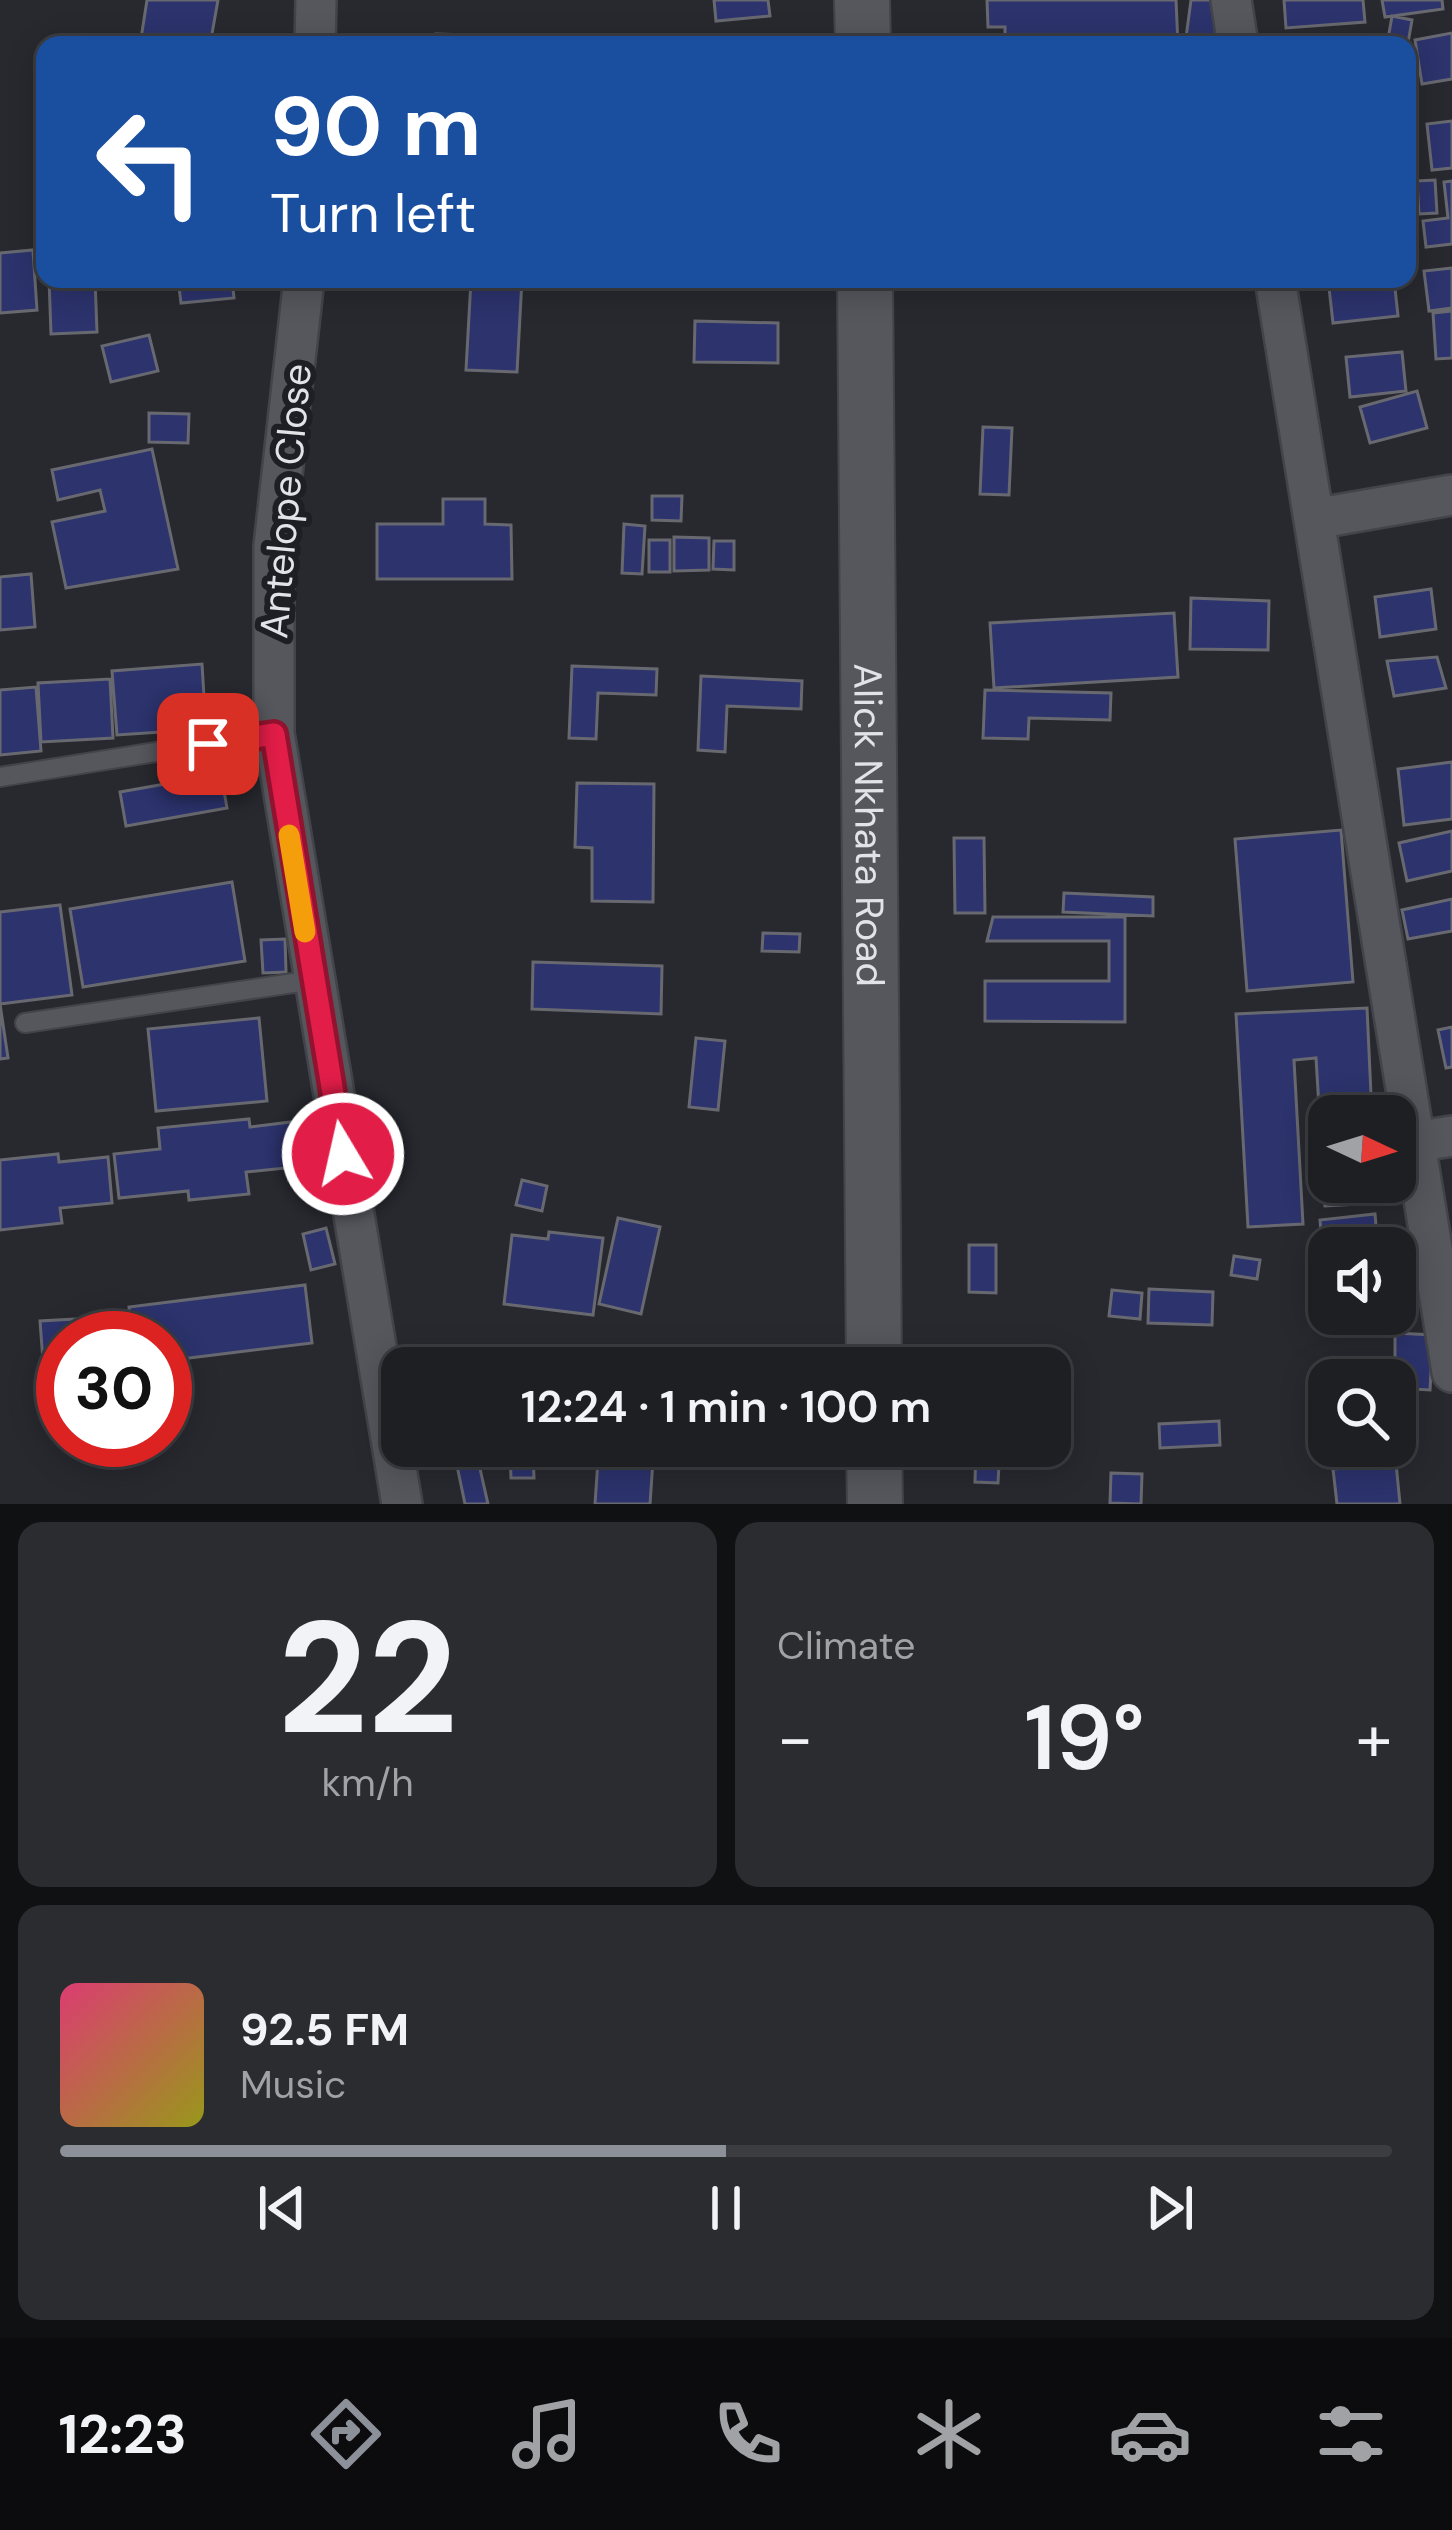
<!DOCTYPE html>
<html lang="en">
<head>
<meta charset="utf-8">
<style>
  :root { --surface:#1d1f23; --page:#2a2c30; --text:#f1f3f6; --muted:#a0a2a6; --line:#3b3d41; --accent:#8c9099 }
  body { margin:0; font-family:"DM Sans",sans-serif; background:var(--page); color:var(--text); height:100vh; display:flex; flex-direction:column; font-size:45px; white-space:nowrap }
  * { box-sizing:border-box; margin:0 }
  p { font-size:39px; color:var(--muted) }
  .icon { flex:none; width:66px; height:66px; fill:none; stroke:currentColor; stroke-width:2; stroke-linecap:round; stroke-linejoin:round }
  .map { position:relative; height:1504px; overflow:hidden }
  .sheet { display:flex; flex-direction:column; gap:18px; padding:18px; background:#101113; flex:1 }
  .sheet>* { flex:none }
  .guide { position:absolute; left:36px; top:36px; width:1380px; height:252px; border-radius:24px; box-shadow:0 6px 30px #0003,0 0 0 3px var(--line); background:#1a4fa0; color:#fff; overflow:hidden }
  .needle { width:78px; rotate:94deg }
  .tools { position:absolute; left:1308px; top:1095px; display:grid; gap:24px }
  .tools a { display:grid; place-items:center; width:108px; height:108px; border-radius:24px; background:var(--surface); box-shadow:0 6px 30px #0003,0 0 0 3px var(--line); font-size:60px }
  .speed { position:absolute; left:36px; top:1311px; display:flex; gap:24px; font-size:60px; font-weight:700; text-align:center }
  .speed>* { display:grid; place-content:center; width:156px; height:156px; border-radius:50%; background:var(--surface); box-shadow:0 6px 30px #0003,0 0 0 3px var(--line); line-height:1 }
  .speed .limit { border:18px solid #d22; background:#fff; color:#111 }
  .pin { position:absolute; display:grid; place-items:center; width:102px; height:102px; color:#fff; margin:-51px; border-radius:24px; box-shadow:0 6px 18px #0006 }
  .me { position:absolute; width:132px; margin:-66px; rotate:351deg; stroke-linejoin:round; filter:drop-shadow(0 0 9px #0008) }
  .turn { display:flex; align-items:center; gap:42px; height:252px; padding:0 36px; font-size:54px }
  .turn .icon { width:156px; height:156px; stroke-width:2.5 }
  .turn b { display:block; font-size:84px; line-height:102px }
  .big { font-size:90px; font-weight:600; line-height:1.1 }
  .sheet .card { flex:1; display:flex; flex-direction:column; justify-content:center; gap:18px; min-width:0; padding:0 42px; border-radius:24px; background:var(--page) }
  .sheet .dial { align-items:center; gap:0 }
  .dial b { font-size:156px; line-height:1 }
  .song { display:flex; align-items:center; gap:36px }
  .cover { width:144px; height:144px; border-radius:18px; background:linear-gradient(135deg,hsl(340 70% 55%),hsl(60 70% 35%)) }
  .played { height:12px; border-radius:6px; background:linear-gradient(90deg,var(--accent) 50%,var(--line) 50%) }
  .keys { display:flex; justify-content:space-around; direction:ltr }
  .heat { display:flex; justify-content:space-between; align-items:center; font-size:66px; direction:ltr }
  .sheet .tiles { flex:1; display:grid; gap:18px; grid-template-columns:1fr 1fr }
  .card:last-child { grid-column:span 2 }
  .trip { position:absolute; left:381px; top:1347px; width:690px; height:120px; border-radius:24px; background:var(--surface); box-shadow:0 6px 30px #0003,0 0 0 3px var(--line); font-weight:600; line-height:120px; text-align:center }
  .tabs { display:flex; height:192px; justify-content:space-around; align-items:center; background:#0c0c0e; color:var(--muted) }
  .tabs .icon { width:84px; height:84px }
  .tabs .on { color:var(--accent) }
  .tabs b { font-size:54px; color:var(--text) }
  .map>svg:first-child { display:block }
  .building { fill:#2c336d; stroke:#686970; stroke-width:3 }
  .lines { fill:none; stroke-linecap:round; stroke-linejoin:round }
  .lane-casing { stroke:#424449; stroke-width:22 }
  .street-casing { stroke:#424449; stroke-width:44 }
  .secondary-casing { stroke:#424449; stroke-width:58 }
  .lane { stroke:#55575d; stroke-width:18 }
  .street { stroke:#55575d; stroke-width:39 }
  .secondary { stroke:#55575d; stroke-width:54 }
  .route-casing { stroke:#92132f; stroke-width:30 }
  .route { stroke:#e11d48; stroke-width:21 }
  .slow { stroke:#f59e0b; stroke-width:21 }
  .labels { text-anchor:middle; stroke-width:12; stroke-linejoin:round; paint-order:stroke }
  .street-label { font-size:39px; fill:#e2e3e7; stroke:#1e1f25 }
</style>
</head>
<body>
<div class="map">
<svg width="1452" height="1504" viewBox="0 0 1452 1504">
  <rect width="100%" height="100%" fill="#27292f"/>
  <!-- building -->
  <path class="building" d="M147 0H218L210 45H140Z
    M714 0H768L770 16 716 21Z
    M987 0H1176L1178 45H1005V27H988Z
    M1191 0H1216L1215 45H1185Z
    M1284 0H1363L1365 22 1286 28Z
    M1382 0H1442L1443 9 1385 17Z
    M1392 16 1412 20 1407 49 1387 45Z
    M1452 33V79L1422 84 1415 40Z
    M436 34 537 37V45H436Z
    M1452 121V168L1432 170 1427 124Z
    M1435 180 1437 213 1419 214 1417 181Z
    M1452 181V244L1426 247 1423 221 1448 218 1444 182Z
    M33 250 37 310 0 313V253Z
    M1452 268V308L1429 311 1424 271Z
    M49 279H95L97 332 51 334Z
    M178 279H232L234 298 181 303Z
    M456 279H522L517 372 466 370 471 280Z
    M1328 279H1394L1398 316 1333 323Z
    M1452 311V358L1436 359 1433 313Z
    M695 321 778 323V363L694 362Z
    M149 335 158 371 111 382 102 346Z
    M1402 352 1406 391 1350 397 1346 357Z
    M1417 391 1427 428 1370 443 1360 407Z
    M149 413 189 414 188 443 149 442Z
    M983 427 1012 428 1009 495 980 494Z
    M152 449 178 569 66 588 52 522 105 511 100 490 58 500 52 470Z
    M652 496H682L681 521 652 520Z
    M443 499H485V524L511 525 512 579H377V524H443Z
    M624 524 645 526 642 574 622 573Z
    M674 537 709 538V570L674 571Z
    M649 540H670V572H649Z
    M714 541H734V570L713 569Z
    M31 574 35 627 0 630V577Z
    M1431 589 1436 629 1380 637 1375 597Z
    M1191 598 1269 601 1268 650 1190 649Z
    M1174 613 1178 677 994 688 990 623Z
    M1437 657 1446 688 1394 696 1387 661Z
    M202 664 206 729 117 735 112 671Z
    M572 666 657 669 656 695 598 693 596 739 569 738Z
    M701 676 802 681 801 709 727 706 725 752 698 750Z
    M110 679 113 738 41 742 38 683Z
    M36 687 41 751 0 755V690Z
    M985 690 1111 693 1110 720 1029 718 1028 739 983 738Z
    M1452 762V819L1404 825 1398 769Z
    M221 774 227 808 126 826 120 792Z
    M577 783 654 784 653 902 592 901V848L575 847Z
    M1341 830 1353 982 1247 991 1235 839Z
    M1452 831V871L1407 881 1399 843Z
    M954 838H984L985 913H955Z
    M232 882 245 961 83 987 70 909Z
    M1064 893 1153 897V916L1063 912Z
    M1452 899V931L1408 939 1402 910Z
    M60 905 72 995 0 1004 8 1058 0 1059V912Z
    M993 917H1125V1022L985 1021V981H1109V941H987Z
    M763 933 800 934 799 952 762 951Z
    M285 939 286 972 263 973 261 940Z
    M533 962 662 966 661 1014 532 1009Z
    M1367 1008 1372 1116H1329V1182H1376L1377 1203 1325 1206 1316 1058 1294 1060 1303 1224 1248 1227 1236 1014Z
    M259 1018 267 1101 156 1111 148 1029Z
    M1452 1027V1067L1446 1068 1438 1030Z
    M696 1038 725 1041 718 1110 689 1107Z
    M249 1119 250 1127 291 1122 296 1167 246 1172 249 1194 189 1200 188 1191 119 1198 114 1154 160 1149 158 1128Z
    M58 1154 59 1162 108 1157 112 1203 60 1208 62 1223 0 1230V1160Z
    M522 1180 547 1186 542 1211 516 1205Z
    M1375 1214 1378 1248H1329V1267H1324L1320 1220Z
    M618 1218 660 1227 641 1314 599 1304Z
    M326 1228 335 1264 311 1270 303 1234Z
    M549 1232 603 1238 593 1315 504 1304 512 1235 548 1239Z
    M969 1245H996V1293L969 1292Z
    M1234 1256 1260 1260 1257 1279 1231 1275Z
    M305 1285 312 1343 165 1361V1338H132L129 1307Z
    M1149 1289 1213 1292 1212 1325 1148 1323Z
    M1112 1290 1142 1293 1140 1319 1109 1316Z
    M111 1317 112 1338H63V1387L45 1388 40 1321Z
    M1395 1333 1433 1335 1430 1390 1395 1388Z
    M1219 1421 1220 1445 1160 1448 1159 1424Z
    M599 1446H654L650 1504H595Z
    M976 1446H1000L998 1483 975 1482Z
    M476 1451 488 1504H465L455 1456Z
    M510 1454H533L534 1478H511Z
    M1396 1463 1400 1504H1337L1333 1469Z
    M1111 1473 1142 1474 1141 1504 1110 1503Z"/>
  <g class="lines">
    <defs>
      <path id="lane" d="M0 777 274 733
        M25 1023 313 980"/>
      <path id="street" d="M1231 0 1238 45
        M315 45 316 0
        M304 279 274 546V733L402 1504
        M1275 279 1452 1372
        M1314 519 1452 495
        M1415 1142 1452 1136"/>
      <g id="secondary">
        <path d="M862 0 863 45"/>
        <path id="s1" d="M865 279 874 1368"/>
        <path d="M874 1446 875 1504"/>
      </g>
    </defs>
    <!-- lane casing -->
    <use href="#lane" class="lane-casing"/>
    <!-- street casing -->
    <use href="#street" class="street-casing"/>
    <!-- secondary casing -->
    <use href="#secondary" class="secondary-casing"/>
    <!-- lane -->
    <use href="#lane" class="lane"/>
    <!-- street -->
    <use href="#street" class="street"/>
    <!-- secondary -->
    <use href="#secondary" class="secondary"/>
  </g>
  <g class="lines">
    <defs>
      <path id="route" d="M208 744 274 734 343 1154"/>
    </defs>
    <!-- route casing -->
    <use href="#route" class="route-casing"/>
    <!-- route -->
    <use href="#route" class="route"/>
    <!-- slow -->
    <path class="slow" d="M289 835 305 932"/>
  </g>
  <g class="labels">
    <!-- street labels -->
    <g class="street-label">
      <text transform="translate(285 501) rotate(-85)" y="14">Antelope Close</text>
      <text dy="14" stroke="none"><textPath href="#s1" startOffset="546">Alick Nkhata Road</textPath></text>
    </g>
  </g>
</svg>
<div class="tools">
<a><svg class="needle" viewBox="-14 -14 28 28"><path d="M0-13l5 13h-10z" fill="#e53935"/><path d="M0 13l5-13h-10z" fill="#a0a2a6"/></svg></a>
<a><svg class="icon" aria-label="sound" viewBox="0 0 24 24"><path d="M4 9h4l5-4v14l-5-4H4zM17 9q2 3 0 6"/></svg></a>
<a><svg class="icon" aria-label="search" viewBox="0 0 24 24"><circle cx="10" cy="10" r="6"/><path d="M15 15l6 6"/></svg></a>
</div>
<div class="speed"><div class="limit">30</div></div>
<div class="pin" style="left:208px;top:744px;background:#d93025"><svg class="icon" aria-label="arrive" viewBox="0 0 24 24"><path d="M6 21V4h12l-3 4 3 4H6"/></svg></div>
<svg class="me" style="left:343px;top:1154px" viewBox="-20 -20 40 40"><circle r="17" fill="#e11d48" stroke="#fff" stroke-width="3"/><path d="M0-11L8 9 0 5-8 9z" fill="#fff"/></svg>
<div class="trip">12:24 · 1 min · 100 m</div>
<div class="guide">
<div class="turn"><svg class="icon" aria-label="left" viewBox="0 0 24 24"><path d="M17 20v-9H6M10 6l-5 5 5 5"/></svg><div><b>90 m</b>Turn left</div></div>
</div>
</div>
<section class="sheet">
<div class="tiles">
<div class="card dial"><b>22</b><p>km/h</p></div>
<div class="card"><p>Climate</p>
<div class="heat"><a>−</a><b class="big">19°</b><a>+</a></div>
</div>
<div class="card">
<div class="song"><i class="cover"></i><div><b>92.5 FM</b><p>Music</p></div></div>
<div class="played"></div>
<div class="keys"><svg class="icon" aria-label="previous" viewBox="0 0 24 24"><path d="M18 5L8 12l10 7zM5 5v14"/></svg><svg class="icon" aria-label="pause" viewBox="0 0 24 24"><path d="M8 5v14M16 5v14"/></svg><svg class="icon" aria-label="next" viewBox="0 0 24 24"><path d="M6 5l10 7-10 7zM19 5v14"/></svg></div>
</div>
</div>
</section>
<nav class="tabs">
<b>12:23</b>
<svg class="icon on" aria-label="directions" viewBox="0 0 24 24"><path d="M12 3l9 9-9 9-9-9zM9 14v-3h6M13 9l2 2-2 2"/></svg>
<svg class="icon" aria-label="music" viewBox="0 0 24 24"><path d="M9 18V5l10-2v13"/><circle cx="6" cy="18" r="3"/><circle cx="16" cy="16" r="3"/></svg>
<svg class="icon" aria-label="phone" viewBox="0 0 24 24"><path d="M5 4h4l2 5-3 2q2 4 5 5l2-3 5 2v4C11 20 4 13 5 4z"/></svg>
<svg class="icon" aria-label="climate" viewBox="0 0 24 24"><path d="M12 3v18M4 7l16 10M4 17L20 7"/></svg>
<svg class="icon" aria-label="car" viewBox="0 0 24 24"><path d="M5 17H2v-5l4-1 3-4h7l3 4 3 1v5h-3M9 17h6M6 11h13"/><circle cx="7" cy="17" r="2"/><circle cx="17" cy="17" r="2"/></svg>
<svg class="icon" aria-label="filters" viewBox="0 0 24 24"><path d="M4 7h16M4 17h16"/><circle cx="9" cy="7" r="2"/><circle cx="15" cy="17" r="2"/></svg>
</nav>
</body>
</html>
